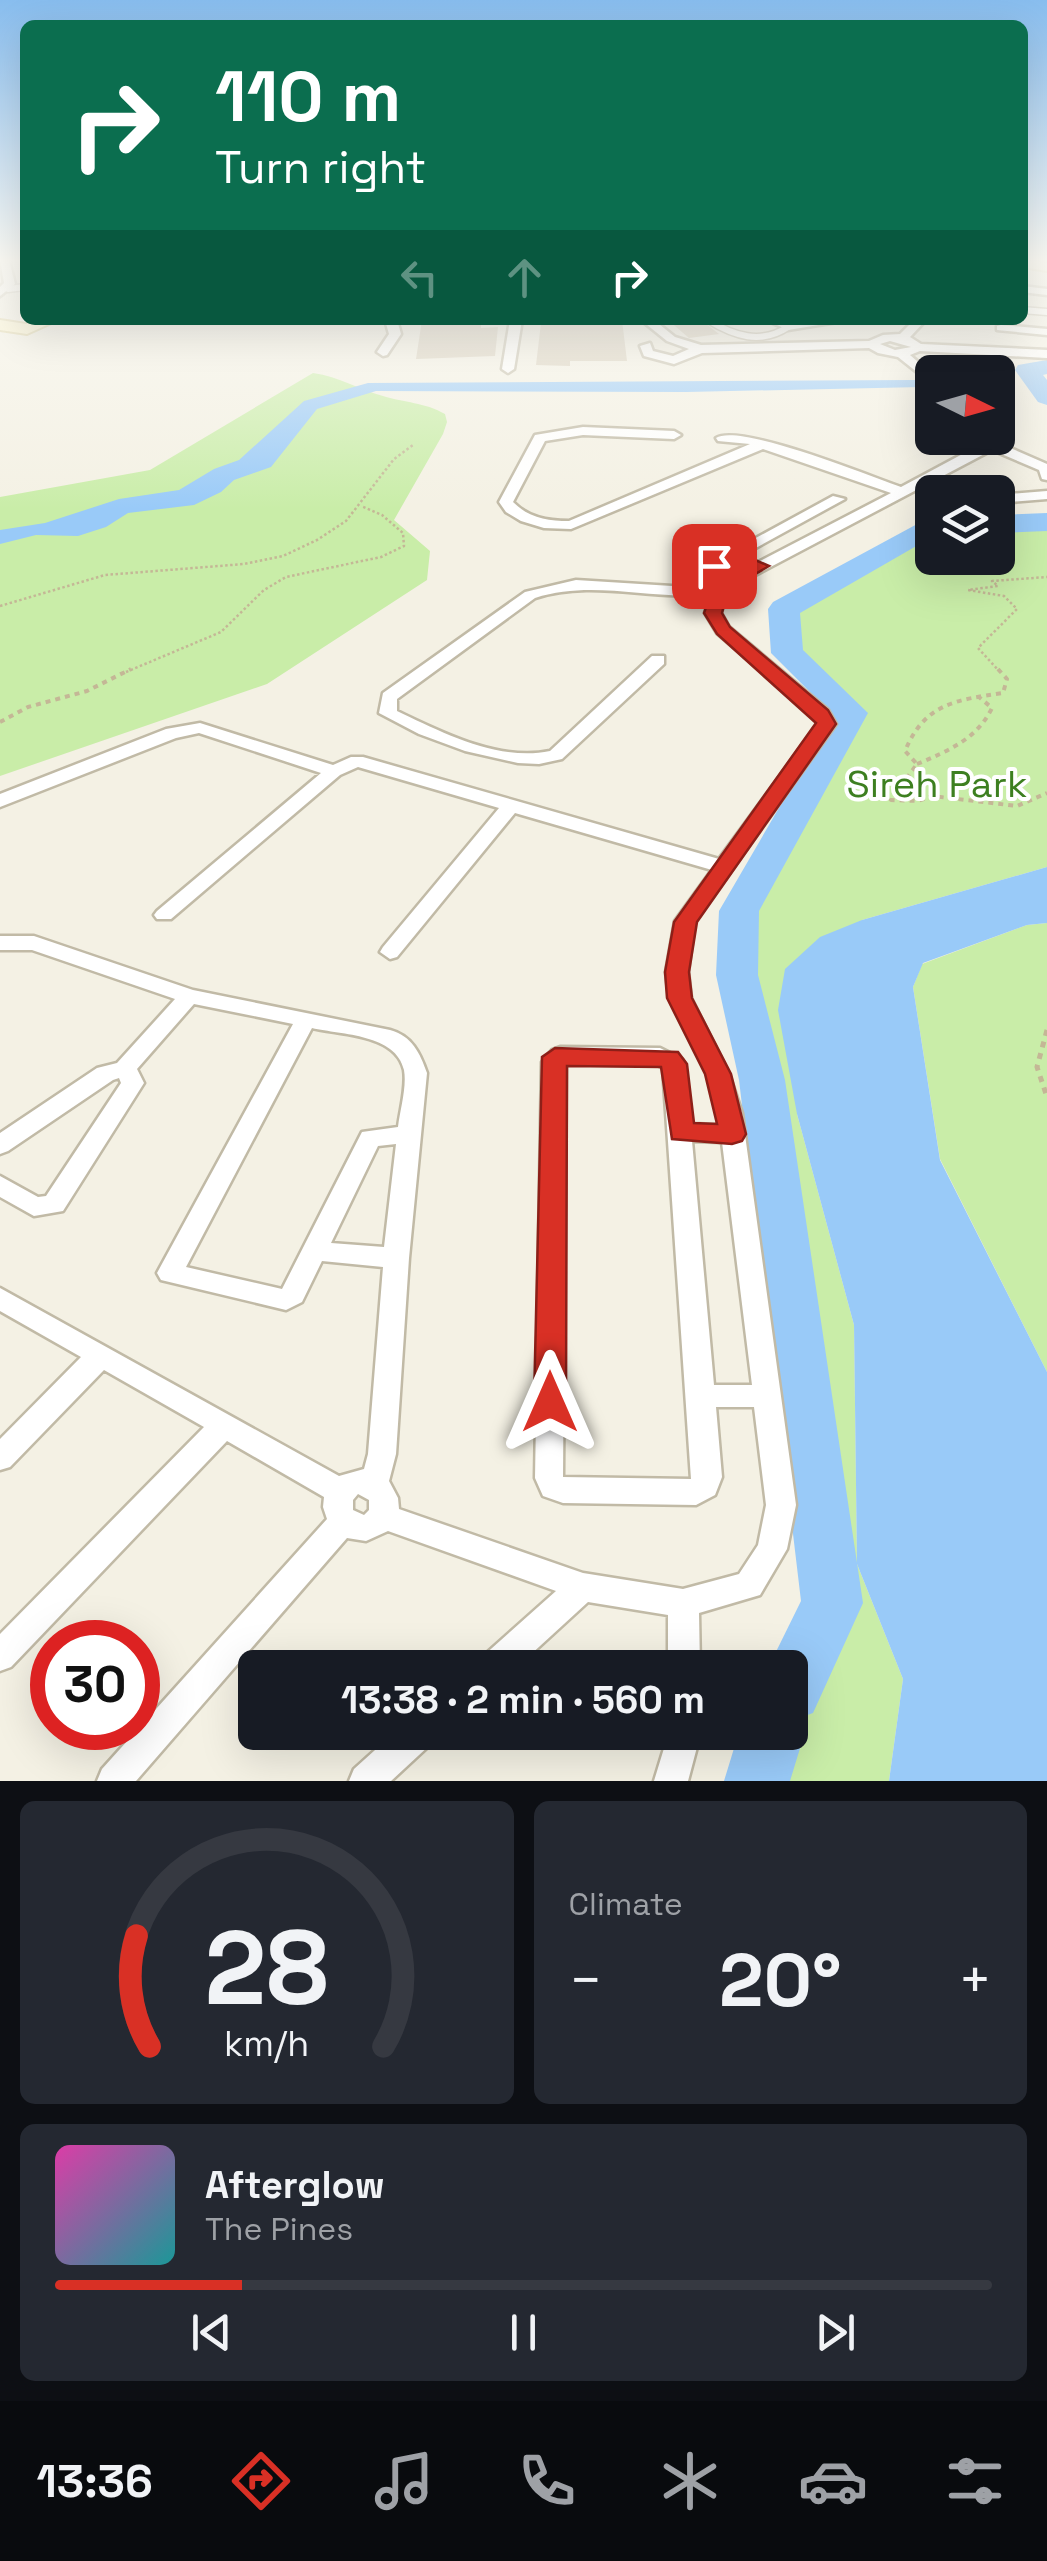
<!DOCTYPE html>
<html lang="en">
<head>
<meta charset="utf-8">
<style>
  :root { --surface:#171b24; --page:#242831; --text:#f1f3f6; --muted:#9ea1a6; --line:#363941; --accent:#d93025 }
  body { margin:0; font-family:"Space Grotesk",sans-serif; background:var(--page); color:var(--text); height:100vh; display:flex; flex-direction:column; font-size:38px; white-space:nowrap }
  * { box-sizing:border-box; margin:0 }
  p { font-size:32px; color:var(--muted) }
  .icon { flex:none; width:55px; height:55px; fill:none; stroke:currentColor; stroke-width:2; stroke-linecap:round; stroke-linejoin:round }
  .map { position:relative; height:1781px; overflow:hidden }
  .drawer { display:flex; flex-direction:column; gap:20px; padding:20px; background:#0d0f14; flex:1 }
  .drawer>* { flex:none }
  .banner { position:absolute; left:20px; top:20px; width:1008px; height:305px; border-radius:15px; box-shadow:0 10px 40px #0002; background:#0b6e4f; color:#fff; overflow:hidden }
  .needle { width:65px; rotate:95deg }
  .controls { position:absolute; left:915px; top:355px; display:grid; gap:20px }
  .controls a { display:grid; place-items:center; width:100px; height:100px; border-radius:15px; background:var(--surface); box-shadow:0 10px 40px #0002; font-size:50px }
  .speed { position:absolute; left:30px; top:1620px; display:flex; gap:20px; font-size:50px; font-weight:700; text-align:center }
  .speed>* { display:grid; place-content:center; width:130px; height:130px; border-radius:50%; background:var(--surface); box-shadow:0 10px 40px #0002; line-height:1 }
  .speed .limit { border:15px solid #d22; background:#fff; color:#111 }
  .pin { position:absolute; display:grid; place-items:center; width:85px; height:85px; color:#fff; margin:-42px; border-radius:20px; box-shadow:0 5px 15px #0006 }
  .me { position:absolute; width:110px; margin:-55px; rotate:0deg; stroke-linejoin:round; filter:drop-shadow(0 0 8px #0008) }
  .turn { display:flex; align-items:center; gap:35px; height:210px; padding:0 30px; font-size:45px }
  .turn .icon { width:130px; height:130px; stroke-width:2.5 }
  .turn b { display:block; font-size:70px; line-height:85px }
  .lanes { display:flex; align-items:center; height:95px; padding:0 30px; background:#0003; justify-content:center; gap:50px; direction:ltr }
  .lanes .off { opacity:.35 }
  .big { font-size:75px; font-weight:600; line-height:1.1 }
  .drawer .tile { flex:1; display:flex; flex-direction:column; justify-content:center; gap:15px; min-width:0; padding:0 35px; border-radius:15px; background:var(--page) }
  .drawer .dial { align-items:center; gap:0 }
  .dial svg { height:260px; overflow:visible; fill:none; stroke:var(--line); stroke-width:7; stroke-linecap:round; text-anchor:middle }
  .dial text { fill:var(--text); stroke:none }
  .song { display:flex; align-items:center; gap:30px }
  .cover { width:120px; height:120px; border-radius:15px; background:linear-gradient(135deg,hsl(320 70% 55%),hsl(180 70% 35%)) }
  .played { height:10px; border-radius:5px; background:linear-gradient(90deg,var(--accent) 20%,var(--line) 20%) }
  .keys { display:flex; justify-content:space-around; direction:ltr }
  .heat { display:flex; justify-content:space-between; align-items:center; font-size:55px; direction:ltr }
  .drawer .tiles { flex:1; display:grid; gap:20px; grid-template-columns:1fr 1fr }
  .tile:last-child { grid-column:span 2 }
  .trip { position:absolute; left:238px; top:1650px; width:570px; height:100px; border-radius:15px; background:var(--surface); box-shadow:0 10px 40px #0002; font-weight:600; line-height:100px; text-align:center }
  .dock { display:flex; height:160px; justify-content:space-around; align-items:center; background:#090b0e; color:var(--muted) }
  .dock .icon { width:70px; height:70px }
  .dock .active { color:var(--accent) }
  .dock b { font-size:45px; color:var(--text) }
  .map>svg:first-child { display:block }
  .green { fill:#c9eda8 }
  .water { fill:#99caf8 }
  .lines { fill:none; stroke-linecap:round; stroke-linejoin:round }
  .river { fill:#99caf8; fill-rule:evenodd }
  .building { fill:#d7cdb9 }
  .lane-casing { stroke:#c1baa6; stroke-width:9 }
  .street-casing { stroke:#c1baa6; stroke-width:5 }
  .secondary-casing { stroke:#d9cb8f; stroke-width:4 }
  .path-far2 { stroke:#c4b796; stroke-width:2.5; stroke-dasharray:2.5 2.5; stroke-linecap:butt }
  .path-far1 { stroke:#c4b796; stroke-width:4; stroke-dasharray:5 5; stroke-linecap:butt }
  .path { stroke:#c4b796; stroke-width:5; stroke-dasharray:6 6; stroke-linecap:butt }
  .lane { stroke:#fff; stroke-width:6 }
  .street { fill:#fff; fill-rule:evenodd }
  .secondary { fill:#fff5c4; fill-rule:evenodd }
  .route { fill:#d93025; stroke:#8d1f18; stroke-width:2.5 }
  .labels { text-anchor:middle; stroke-width:8; stroke-linejoin:round; paint-order:stroke }
  .park-label { font-size:38px; fill:#3d7f20; stroke:#fff }
</style>
</head>
<body>
<div class="map">
<svg width="1047" height="1781" viewBox="0 0 1047 1781">
  <rect width="100%" height="100%" fill="#f4f1e4"/>
  <!-- green -->
  <path class="green" d="M313 373C340 377 358 389 383 396 405 403 424 402 445 414L447 422 443 434 394 520 430 551 427 580 267 684 0 776V497L150 470Z
    M1047 522V867L862 920 797 1114 854 1325 857 1564 903 1679 889 1781H757L772 1733 790 1732V1691L832 1603 762 1080 737 975 739 911 851 713 787 653 784 609 930 525 932 558H998V524Z
    M1047 923V1372L940 1159 913 987 922 964 1027 925Z"/>
  <!-- water -->
  <path class="water" d="M915 380 922 387 686 392 376 391 317 409 271 467 234 480 221 492 194 505 128 513 106 527 78 536 36 535 0 544V530L45 523 119 499 179 490 214 469 239 460 304 401 368 383Z
    M1047 867V923L1027 925 923 963 913 987 940 1160 1047 1372V1781H889L903 1679 857 1564 854 1325 797 1114 778 1010 785 969 820 937 862 920Z"/>
  <g class="lines">
    <!-- river -->
    <path class="river" d="M1047 360V374L1043 375 1047 380V405L1038 402 1015 370 1018 365Z
      M1047 513V531L998 533V515Z
      M932 516V537L800 613 803 650 868 713 759 911 758 975 785 1080 863 1603 813 1713 799 1718 805 1732 790 1781H724L739 1732H790V1668H768L801 1601 739 1080 716 975 719 911 833 715 771 653 768 609 773 602Z"/>
  </g>
  <!-- building -->
  <path class="building" d="M422 320H481V328L498 327 495 356 416 359Z
    M588 320H622L627 361H570V366L536 365 541 323H589Z
    M668 320H701L719 334 689 338Z"/>
  <g class="lines">
    <defs>
      <path id="lane" d="M8 289 25 287
        M1022 310 1047 312
        M708 320C734 336 761 345 788 327"/>
      <path id="street" d="M0 260H9L15 284 0 296V287L4 283Z
        M1022 286 1047 289V295L1022 292Z
        M385 320H397L401 334 387 355 383 356 377 352 389 334Z
        M510 320H522L514 369 508 373 502 369Z
        M641 320H654L675 337 701 345 869 341 883 335 900 334 914 320H926L910 337 921 344 1047 350V358L920 351 910 355 932 374V384L898 357 878 353 869 348 702 353 674 364 644 356 640 346 650 343 653 351 673 356 689 349 667 341ZM890 341 911 347 895 350 880 344Z
        M766 320 789 323 819 320 837 322 788 330Z
        M1001 325 1047 329V335L997 330V326Z
        M583 427 674 431 681 435 674 439 583 435 545 441 513 502C529 518 547 521 569 521L750 444 718 441 716 438C740 423 869 476 901 487L998 435 999 443 1047 464V480L1042 479 1039 470 992 450 727 590 721 613 729 627 828 710 836 724 695 921 688 972 691 998 729 1074 742 1113 796 1505 787 1549 760 1595 699 1613 700 1668H668V1615L588 1602 516 1668H477L482 1657 556 1591 388 1531 366 1541 347 1538 136 1781H97L102 1769 327 1519 323 1507 324 1497 227 1441 11 1667 0 1671V1634L204 1427 104 1370 10 1467 0 1470V1439L81 1357 0 1311V1288L339 1476 364 1469 368 1454 383 1267 322 1261 302 1302 286 1310 161 1280 157 1273 293 1024 194 1004 137 1069 144 1083 63 1211 34 1216 0 1197V1176L38 1197 46 1196 121 1083 119 1078 113 1080 8 1151 0 1154V1133L97 1068 117 1063 175 999 32 950H0V936H34L193 990 390 1030C412 1036 420 1053 427 1073L409 1258 396 1454 389 1481 398 1498 399 1509 583 1573 683 1589 739 1574 758 1545 766 1505 754 1407H716L722 1477 715 1495 696 1505 563 1503 543 1496 535 1478 542 1062 552 1050 560 1047 660 1048 682 1059 685 1064 691 1124 720 1125 707 1074 669 998 666 972 675 921 712 870 515 813 397 957 390 959 380 952 383 947 499 808 358 767 340 775 171 919H157L154 915 157 911 321 773 199 733 176 738 0 807V794L166 729 200 723 333 765 351 757H363L719 859 818 724 815 717 717 633 705 613 711 594C651 601 594 579 535 598L397 699V711C441 732 499 762 550 751L652 656H664V664L562 759 539 764 518 763 465 751 419 734 379 713 383 693 525 592 576 580 672 586 716 584 891 493 763 449 571 529 544 528 521 521 506 512 499 502 535 435ZM312 1028C342 1035 396 1034 404 1070 407 1087 400 1110 398 1127L362 1132 282 1289 186 1267ZM566 1063 656 1064 663 1068 691 1479 563 1477ZM692 1141 722 1142 752 1385H714ZM396 1144 384 1247 331 1243 378 1146ZM358 1494 369 1500V1510L364 1515 353 1510V1500Z
        M1047 491V499L998 503V495Z
        M833 496 845 499 699 579H689L686 576Z
        M395 1732H436L432 1743 391 1781H349L354 1769Z
        M669 1732H701L688 1781H654Z"/>
      <path id="secondary" d="M1022 260 1047 263V271L1022 267Z
        M0 320 26 324 58 320 27 334 0 330Z"/>
    </defs>
    <!-- lane casing -->
    <use href="#lane" class="lane-casing"/>
    <!-- street casing -->
    <use href="#street" class="street-casing"/>
    <!-- secondary casing -->
    <use href="#secondary" class="secondary-casing"/>
    <!-- path-far2 -->
    <path class="path-far2" d="M0 606 105 575 244 564 283 556 317 540 346 521 394 459 413 445
      M126 672 221 632 264 590 286 577 381 557 404 546 403 533 382 515 361 506
      M1000 672 978 648 1017 609 1004 596 968 590 998 586 992 581 1047 577"/>
    <!-- path-far1 -->
    <path class="path-far1" d="M998 669 1007 679 1003 693C956 700 925 703 905 751L917 764 891 800 918 801 932 796 1017 806 1047 793
      M0 722 28 707 87 691 131 669
      M917 764C948 751 977 739 992 708L979 697"/>
    <!-- path -->
    <path class="path" d="M1047 1030 1037 1067 1047 1097"/>
    <!-- lane -->
    <use href="#lane" class="lane"/>
    <!-- street -->
    <use href="#street" class="street"/>
    <!-- secondary -->
    <use href="#secondary" class="secondary"/>
  </g>
  <!-- sky -->
  <linearGradient id="sky" x2="0" y2="1"><stop stop-color="#88bdee"/><stop offset="0.51" stop-color="#faf9f3"/><stop offset="1" stop-color="#faf9f3" stop-opacity="0"/></linearGradient>
  <rect width="1047" height="509" fill="url(#sky)"/>
  <!-- route -->
  <path class="route" d="M733 550 769 566 728 590 722 613 730 627 828 710 836 724 697 922 689 972 692 998 731 1074 746 1134 742 1141 732 1144 672 1139 661 1067 567 1066 566 1402 561 1412 550 1415 539 1412 534 1402 542 1057 555 1048 678 1052 687 1064 694 1123 717 1124 705 1074 667 998 665 972 674 922 816 723 717 634 704 613 714 584 747 567 734 562 714 571 705 566Z"/>
  <g class="labels">
    <!-- park labels -->
    <g class="park-label">
      <text x="937" y="797">Sireh Park</text>
    </g>
  </g>
</svg>
<div class="controls">
<a><svg class="needle" viewBox="-14 -14 28 28"><path d="M0-13l5 13h-10z" fill="#e53935"/><path d="M0 13l5-13h-10z" fill="#9ea1a6"/></svg></a>
<a><svg class="icon" aria-label="layers" viewBox="0 0 24 24"><path d="M12 4l9 5-9 5-9-5zM3 14l9 5 9-5"/></svg></a>
</div>
<div class="speed"><div class="limit">30</div></div>
<div class="pin" style="left:714px;top:566px;background:#d93025"><svg class="icon" aria-label="arrive" viewBox="0 0 24 24"><path d="M6 21V4h12l-3 4 3 4H6"/></svg></div>
<svg class="me" style="left:550px;top:1402px" viewBox="-20 -20 40 40"><path d="M0-17L14 15 0 8-14 15z" fill="#d93025" stroke="#fff" stroke-width="4"/></svg>
<div class="trip">13:38 · 2 min · 560 m</div>
<div class="banner">
<div class="turn"><svg class="icon" aria-label="right" viewBox="0 0 24 24"><path d="M7 20v-9h11M14 6l5 5-5 5"/></svg><div><b>110 m</b>Turn right</div></div>
<div class="lanes"><svg class="icon off" aria-label="left" viewBox="0 0 24 24"><path d="M17 20v-9H6M10 6l-5 5 5 5"/></svg><svg class="icon off" aria-label="ahead" viewBox="0 0 24 24"><path d="M12 20V5M6 11l6-6 6 6"/></svg><svg class="icon" aria-label="right" viewBox="0 0 24 24"><path d="M7 20v-9h11M14 6l5 5-5 5"/></svg></div>
</div>
</div>
<section class="drawer">
<div class="tiles">
<div class="tile dial"><svg viewBox="0 0 100 80">
<path d="M14 69A42 42 0 1 1 86 69"/>
<path d="M14 69A42 42 0 0 1 10 35" stroke="#d93025"/>
<text x="50" y="56" font-size="32" font-weight="700">28</text>
<text x="50" y="72" font-size="11">km/h</text>
</svg></div>
<div class="tile"><p>Climate</p>
<div class="heat"><a>−</a><b class="big">20°</b><a>+</a></div>
</div>
<div class="tile">
<div class="song"><i class="cover"></i><div><b>Afterglow</b><p>The Pines</p></div></div>
<div class="played"></div>
<div class="keys"><svg class="icon" aria-label="previous" viewBox="0 0 24 24"><path d="M18 5L8 12l10 7zM5 5v14"/></svg><svg class="icon" aria-label="pause" viewBox="0 0 24 24"><path d="M8 5v14M16 5v14"/></svg><svg class="icon" aria-label="next" viewBox="0 0 24 24"><path d="M6 5l10 7-10 7zM19 5v14"/></svg></div>
</div>
</div>
</section>
<nav class="dock">
<b>13:36</b>
<svg class="icon active" aria-label="directions" viewBox="0 0 24 24"><path d="M12 3l9 9-9 9-9-9zM9 14v-3h6M13 9l2 2-2 2"/></svg>
<svg class="icon" aria-label="music" viewBox="0 0 24 24"><path d="M9 18V5l10-2v13"/><circle cx="6" cy="18" r="3"/><circle cx="16" cy="16" r="3"/></svg>
<svg class="icon" aria-label="phone" viewBox="0 0 24 24"><path d="M5 4h4l2 5-3 2q2 4 5 5l2-3 5 2v4C11 20 4 13 5 4z"/></svg>
<svg class="icon" aria-label="climate" viewBox="0 0 24 24"><path d="M12 3v18M4 7l16 10M4 17L20 7"/></svg>
<svg class="icon" aria-label="car" viewBox="0 0 24 24"><path d="M5 17H2v-5l4-1 3-4h7l3 4 3 1v5h-3M9 17h6M6 11h13"/><circle cx="7" cy="17" r="2"/><circle cx="17" cy="17" r="2"/></svg>
<svg class="icon" aria-label="filters" viewBox="0 0 24 24"><path d="M4 7h16M4 17h16"/><circle cx="9" cy="7" r="2"/><circle cx="15" cy="17" r="2"/></svg>
</nav>
</body>
</html>
